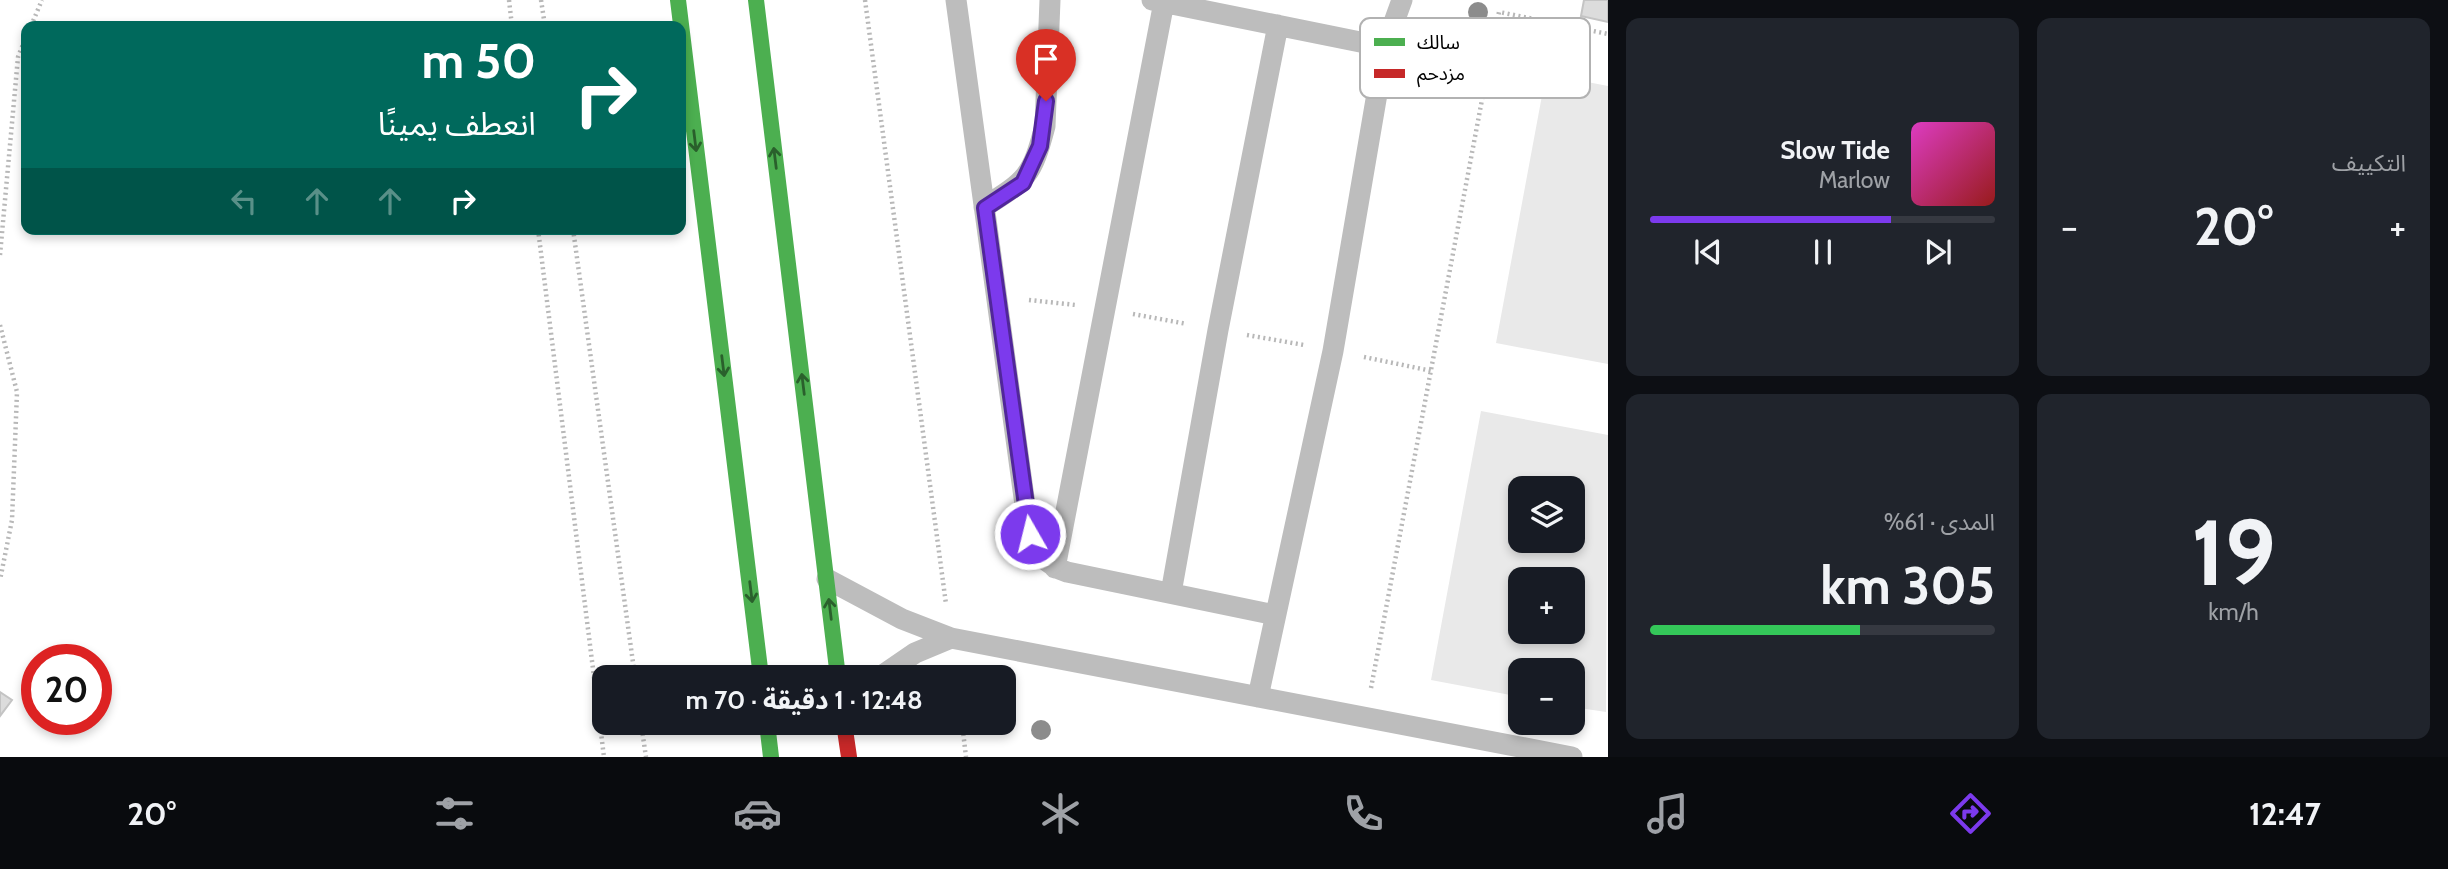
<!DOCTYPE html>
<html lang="ar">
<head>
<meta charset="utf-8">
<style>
  :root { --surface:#171b24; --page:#20242c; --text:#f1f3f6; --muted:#9ea1a6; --line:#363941; --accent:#7c3aed }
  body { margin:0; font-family:Cabin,"Noto Sans Arabic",sans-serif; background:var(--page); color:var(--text); direction:rtl; height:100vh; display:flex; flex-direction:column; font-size:26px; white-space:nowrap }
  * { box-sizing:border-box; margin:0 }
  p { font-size:23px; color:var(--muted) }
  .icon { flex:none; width:38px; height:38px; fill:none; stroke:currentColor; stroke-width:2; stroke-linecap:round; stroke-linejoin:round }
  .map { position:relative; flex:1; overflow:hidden; direction:ltr }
  .panel { display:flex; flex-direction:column; gap:18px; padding:18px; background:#0d0f14; width:840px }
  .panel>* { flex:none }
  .hud { position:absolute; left:21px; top:21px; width:665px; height:214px; border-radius:14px; box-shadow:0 4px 10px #0003; direction:rtl; background:#00695c; color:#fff; overflow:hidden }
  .fabs { position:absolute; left:1508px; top:476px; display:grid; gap:14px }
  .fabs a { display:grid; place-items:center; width:77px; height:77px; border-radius:14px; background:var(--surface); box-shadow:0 4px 10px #0003; font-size:35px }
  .speed { position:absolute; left:21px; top:644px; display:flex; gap:14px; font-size:35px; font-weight:700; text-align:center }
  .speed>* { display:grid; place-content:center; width:91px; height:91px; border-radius:50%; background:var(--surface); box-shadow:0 4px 10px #0003; line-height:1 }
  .speed .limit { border:10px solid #d22; background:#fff; color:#111 }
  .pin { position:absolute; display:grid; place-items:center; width:60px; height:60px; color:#fff; margin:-72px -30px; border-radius:50% 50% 50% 0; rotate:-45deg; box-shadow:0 0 7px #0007 }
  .pin .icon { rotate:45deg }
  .me { position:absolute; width:77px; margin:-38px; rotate:352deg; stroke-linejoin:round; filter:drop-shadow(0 0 5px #0008) }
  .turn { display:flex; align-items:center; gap:24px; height:147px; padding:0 35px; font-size:32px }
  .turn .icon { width:91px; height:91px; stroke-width:2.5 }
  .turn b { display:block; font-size:49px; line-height:60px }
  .lanes { display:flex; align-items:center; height:66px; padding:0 35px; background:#0003; justify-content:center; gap:35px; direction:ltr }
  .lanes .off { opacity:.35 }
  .big { font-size:52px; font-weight:700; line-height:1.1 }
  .panel .card { flex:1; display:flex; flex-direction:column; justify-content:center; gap:10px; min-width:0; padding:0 24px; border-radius:14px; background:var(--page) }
  .panel .dial { align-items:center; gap:0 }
  .dial b { font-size:91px; line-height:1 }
  .song { display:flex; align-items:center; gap:21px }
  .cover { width:84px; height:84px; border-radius:10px; background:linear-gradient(135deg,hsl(310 70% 55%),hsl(0 70% 35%)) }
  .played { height:7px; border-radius:4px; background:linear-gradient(90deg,var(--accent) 70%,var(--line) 70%) }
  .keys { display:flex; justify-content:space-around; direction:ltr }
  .heat { display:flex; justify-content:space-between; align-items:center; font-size:38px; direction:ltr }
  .charge { height:10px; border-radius:5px; background:linear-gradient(90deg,#34c759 61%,var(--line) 0) }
  .panel .tiles { flex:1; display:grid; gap:18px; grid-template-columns:repeat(2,1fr) }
  .trip { position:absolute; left:592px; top:665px; width:424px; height:70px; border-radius:14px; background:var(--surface); box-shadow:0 4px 10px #0003; font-weight:700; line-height:70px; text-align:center; direction:rtl }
  .tab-bar { display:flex; height:112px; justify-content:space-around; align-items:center; background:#090b0e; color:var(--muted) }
  .tab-bar .icon { width:49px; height:49px }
  .tab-bar .current { color:var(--accent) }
  .tab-bar b { font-size:32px; color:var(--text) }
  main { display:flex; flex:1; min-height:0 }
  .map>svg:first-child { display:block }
  .green { fill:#e9e9e9; fill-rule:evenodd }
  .building { fill:#dcdcdc; stroke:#c4c4c4; stroke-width:2 }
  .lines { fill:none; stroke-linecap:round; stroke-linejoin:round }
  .path { stroke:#b8b8b8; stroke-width:4.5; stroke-dasharray:2 3.5; stroke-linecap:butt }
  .lane { stroke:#bdbdbd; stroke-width:21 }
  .fast { stroke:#4caf50; stroke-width:16 }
  .jam { stroke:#c62828; stroke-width:16 }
  .tree { fill:#8c8c8c }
  .oneway { stroke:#2a602c }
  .route-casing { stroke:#51269a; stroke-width:18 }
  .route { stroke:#7c3aed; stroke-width:12 }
  .key { fill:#fff; stroke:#b2b2b2; stroke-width:2 }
  .key-label { font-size:19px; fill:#000 }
</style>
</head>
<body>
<main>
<section class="panel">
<div class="tiles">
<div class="card"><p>التكييف</p>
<div class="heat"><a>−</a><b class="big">20°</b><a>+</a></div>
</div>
<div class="card">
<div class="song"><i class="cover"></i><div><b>Slow Tide</b><p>Marlow</p></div></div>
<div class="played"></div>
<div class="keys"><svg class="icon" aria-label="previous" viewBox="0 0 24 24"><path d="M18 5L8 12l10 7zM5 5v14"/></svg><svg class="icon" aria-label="pause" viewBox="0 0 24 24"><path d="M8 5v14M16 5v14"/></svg><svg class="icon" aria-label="next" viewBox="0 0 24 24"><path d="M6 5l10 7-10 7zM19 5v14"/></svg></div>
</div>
<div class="card dial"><b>19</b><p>km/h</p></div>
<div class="card"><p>المدى · 61%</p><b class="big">305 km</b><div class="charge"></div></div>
</div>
</section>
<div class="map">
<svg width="1608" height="757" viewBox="0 0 1608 757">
  <rect width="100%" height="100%" fill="#fff"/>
  <!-- green -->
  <path class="green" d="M1546 74 1608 86V364L1496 343Z
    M1481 411 1608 435 1606 712 1573 707V670H1521V697L1431 680ZM1521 488H1573V541H1521ZM1521 579H1573V632H1521Z"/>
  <!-- building -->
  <path class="building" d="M1584 0H1608V22L1581 16Z
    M0 692 12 700 0 716Z"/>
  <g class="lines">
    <!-- path -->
    <path class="path" d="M509 0 512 26
      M541 0 545 26
      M865 0 946 604
      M31 26 42 0
      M1491 52 1499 12 1608 34
      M538 229 604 757
      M573 229 635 677
      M0 255 18 57 26 37
      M1029 300 1076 305
      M1133 314 1187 324
      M0 325 17 392 12 520 0 580
      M1247 335 1304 345
      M1364 357 1432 371
      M1371 688 1491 52 1424 36 1425 34
      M641 723 646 757
      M962 723 966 757"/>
    <!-- lane -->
    <path class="lane" d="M956 0 1029 534C1037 553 1046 565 1067 572L1275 615
      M1152 0 1385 47
      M984 207C1027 180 1032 176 1045 126L1050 0
      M1055 568 1164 2
      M827 579 902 619 951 638 1572 757
      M1171 593 1218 330 1278 25
      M880 677 915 653 951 638
      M1258 697 1333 351 1385 47 1402 0"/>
    <!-- fast -->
    <path class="fast" d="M678 0 761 677
      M756 0 838 677
      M767 723 771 757"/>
    <!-- jam -->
    <path class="jam" d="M844 723 849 757"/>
  </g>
  <!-- trees -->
  <g class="tree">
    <circle cx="1478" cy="12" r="10"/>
    <circle cx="1041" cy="730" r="10"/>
  </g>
  <!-- one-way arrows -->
  <defs><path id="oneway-shaft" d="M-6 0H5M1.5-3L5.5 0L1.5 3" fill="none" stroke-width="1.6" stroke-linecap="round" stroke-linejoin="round" transform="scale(1.75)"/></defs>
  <g class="oneway">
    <use href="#oneway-shaft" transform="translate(695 141) rotate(83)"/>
    <use href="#oneway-shaft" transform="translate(775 158) rotate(-97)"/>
    <use href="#oneway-shaft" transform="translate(723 366) rotate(83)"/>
    <use href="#oneway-shaft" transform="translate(803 384) rotate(-97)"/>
    <use href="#oneway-shaft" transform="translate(751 592) rotate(83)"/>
    <use href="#oneway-shaft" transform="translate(830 609) rotate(-97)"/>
  </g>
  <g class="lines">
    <defs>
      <path id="route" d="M1030 534 985 208 1023 183 1040 146 1046 101"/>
    </defs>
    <!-- route casing -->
    <use href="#route" class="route-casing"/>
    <!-- route -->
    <use href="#route" class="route"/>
  </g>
  <!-- legend -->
  <rect x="1360" y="18" width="230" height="80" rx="10" class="key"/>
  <rect x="1374" y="38" width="31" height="8" fill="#4caf50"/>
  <rect x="1374" y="69" width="31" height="9" fill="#c62828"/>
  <g class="key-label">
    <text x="1417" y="49">سالك</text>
    <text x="1417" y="80">مزدحم</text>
  </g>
</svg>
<div class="fabs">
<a><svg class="icon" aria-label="layers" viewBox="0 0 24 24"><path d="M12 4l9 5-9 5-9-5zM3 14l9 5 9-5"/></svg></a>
<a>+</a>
<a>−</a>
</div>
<div class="speed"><div class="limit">20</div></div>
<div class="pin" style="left:1046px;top:101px;background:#d93025"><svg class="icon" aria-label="arrive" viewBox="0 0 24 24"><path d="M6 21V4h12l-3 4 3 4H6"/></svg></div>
<svg class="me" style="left:1030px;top:534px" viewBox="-20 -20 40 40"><circle r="17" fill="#7c3aed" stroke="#fff" stroke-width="3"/><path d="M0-11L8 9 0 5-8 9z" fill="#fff"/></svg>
<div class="trip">12:48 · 1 دقيقة · 70 m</div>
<div class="hud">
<div class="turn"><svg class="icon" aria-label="right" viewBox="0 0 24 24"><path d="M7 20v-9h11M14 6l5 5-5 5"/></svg><div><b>50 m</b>انعطف يمينًا</div></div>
<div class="lanes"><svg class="icon off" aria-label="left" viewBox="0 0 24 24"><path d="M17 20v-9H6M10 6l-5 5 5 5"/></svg><svg class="icon off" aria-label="ahead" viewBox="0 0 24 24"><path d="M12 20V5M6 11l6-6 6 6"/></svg><svg class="icon off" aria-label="ahead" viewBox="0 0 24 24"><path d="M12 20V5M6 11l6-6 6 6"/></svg><svg class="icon" aria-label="right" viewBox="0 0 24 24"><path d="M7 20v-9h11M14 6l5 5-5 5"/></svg></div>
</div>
</div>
</main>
<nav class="tab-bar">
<b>12:47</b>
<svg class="icon current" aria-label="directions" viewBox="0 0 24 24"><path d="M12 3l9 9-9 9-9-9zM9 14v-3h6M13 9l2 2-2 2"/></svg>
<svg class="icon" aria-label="music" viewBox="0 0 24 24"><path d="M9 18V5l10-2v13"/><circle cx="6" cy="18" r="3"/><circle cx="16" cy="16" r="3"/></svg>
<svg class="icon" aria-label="phone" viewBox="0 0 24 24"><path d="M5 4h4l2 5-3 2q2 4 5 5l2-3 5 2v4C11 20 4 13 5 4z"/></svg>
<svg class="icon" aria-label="climate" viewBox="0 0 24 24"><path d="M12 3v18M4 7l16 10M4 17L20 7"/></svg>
<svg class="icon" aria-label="car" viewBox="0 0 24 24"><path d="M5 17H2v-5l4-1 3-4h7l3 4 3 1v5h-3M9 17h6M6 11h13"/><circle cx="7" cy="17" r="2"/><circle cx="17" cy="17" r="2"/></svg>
<svg class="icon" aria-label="filters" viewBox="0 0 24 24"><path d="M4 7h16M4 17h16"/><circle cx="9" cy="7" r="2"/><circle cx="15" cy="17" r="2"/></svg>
<b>20°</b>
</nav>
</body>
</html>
